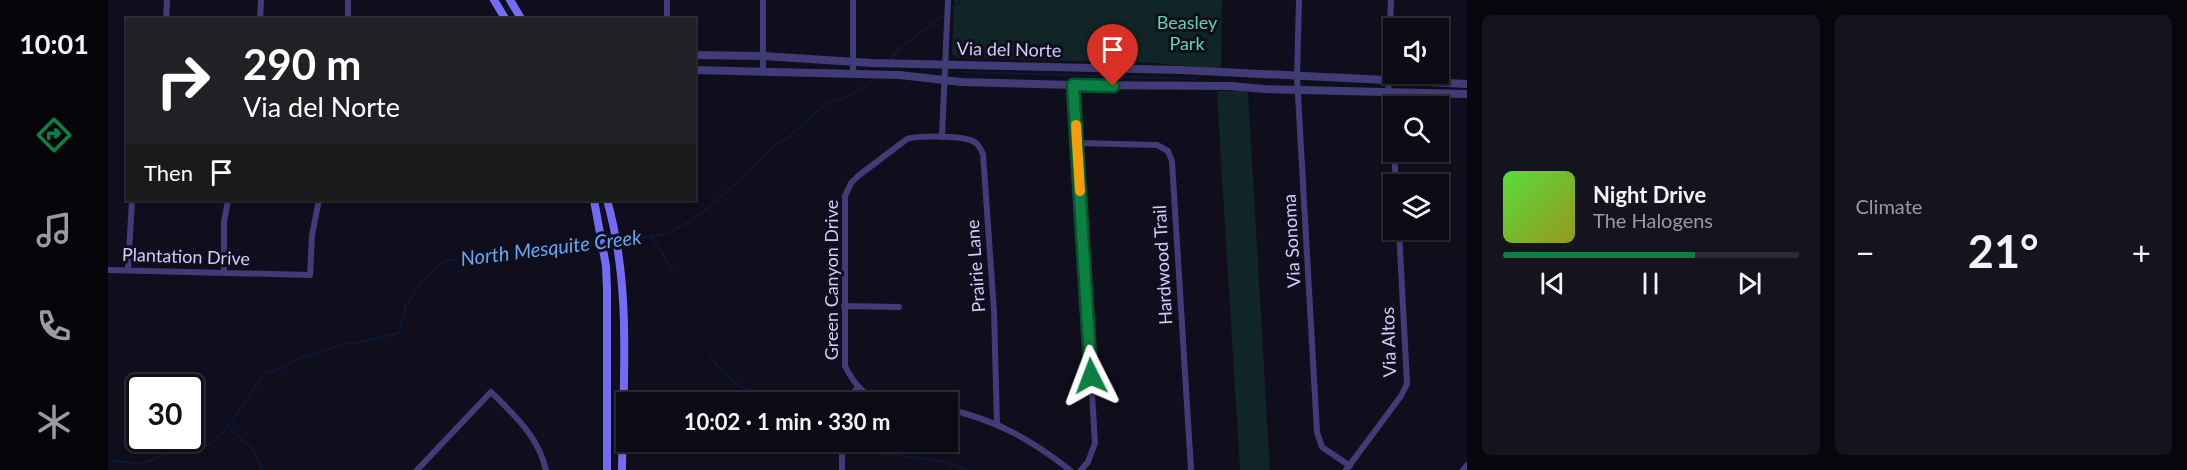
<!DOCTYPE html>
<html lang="en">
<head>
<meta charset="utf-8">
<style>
  :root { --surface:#0c0a15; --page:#15131e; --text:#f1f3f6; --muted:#9a9aa0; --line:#2c2b34; --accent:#0b8043 }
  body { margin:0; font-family:Lato,sans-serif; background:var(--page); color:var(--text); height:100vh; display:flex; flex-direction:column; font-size:22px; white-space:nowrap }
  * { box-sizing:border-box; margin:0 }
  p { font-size:20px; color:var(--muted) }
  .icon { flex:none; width:33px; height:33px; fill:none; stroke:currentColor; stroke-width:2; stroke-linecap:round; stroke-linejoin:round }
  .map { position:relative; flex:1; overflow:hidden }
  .sheet { display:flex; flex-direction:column; gap:15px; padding:15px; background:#07060c; width:720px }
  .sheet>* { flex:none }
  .banner { position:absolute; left:18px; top:18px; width:570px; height:183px; border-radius:0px; box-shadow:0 2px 4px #0004,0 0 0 2px var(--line); background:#202124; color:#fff; overflow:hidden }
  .fabs { position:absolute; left:1275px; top:18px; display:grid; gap:12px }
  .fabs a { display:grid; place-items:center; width:66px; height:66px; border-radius:0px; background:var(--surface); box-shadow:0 2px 4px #0004,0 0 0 2px var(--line); font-size:30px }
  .speed { position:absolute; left:18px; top:374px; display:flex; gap:12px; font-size:30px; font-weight:700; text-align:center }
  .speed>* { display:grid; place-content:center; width:78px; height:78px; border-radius:50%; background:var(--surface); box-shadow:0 2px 4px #0004,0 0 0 2px var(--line); line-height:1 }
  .speed .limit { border:3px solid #111; border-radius:9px; background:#fff; color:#111 }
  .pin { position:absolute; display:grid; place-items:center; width:51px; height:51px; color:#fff; margin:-62px -26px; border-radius:50% 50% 50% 0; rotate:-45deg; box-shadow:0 0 6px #0007 }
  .pin .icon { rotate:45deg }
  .me { position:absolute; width:66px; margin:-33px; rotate:357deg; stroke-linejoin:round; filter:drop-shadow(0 0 4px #0008) }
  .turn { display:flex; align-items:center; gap:21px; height:126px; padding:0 18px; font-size:27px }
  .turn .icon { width:78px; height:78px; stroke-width:2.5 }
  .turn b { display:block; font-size:42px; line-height:51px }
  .then { display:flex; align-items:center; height:57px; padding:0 18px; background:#0003; gap:12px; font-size:22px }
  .big { font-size:45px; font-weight:700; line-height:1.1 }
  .sheet .widget { flex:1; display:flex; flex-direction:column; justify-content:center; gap:9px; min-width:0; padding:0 21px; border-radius:9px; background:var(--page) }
  .song { display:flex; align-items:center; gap:18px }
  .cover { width:72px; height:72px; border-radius:9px; background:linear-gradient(135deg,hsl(110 70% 55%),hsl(60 70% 35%)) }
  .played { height:6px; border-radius:3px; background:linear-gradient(90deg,var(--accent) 65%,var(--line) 65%) }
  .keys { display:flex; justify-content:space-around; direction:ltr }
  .heat { display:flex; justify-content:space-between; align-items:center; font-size:33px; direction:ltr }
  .sheet .tiles { flex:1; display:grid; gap:15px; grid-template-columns:repeat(2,1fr) }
  .trip { position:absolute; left:508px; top:392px; width:342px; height:60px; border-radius:0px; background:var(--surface); box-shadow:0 2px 4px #0004,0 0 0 2px var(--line); font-weight:700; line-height:60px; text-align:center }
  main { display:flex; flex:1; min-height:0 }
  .tabs { display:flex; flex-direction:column; width:108px; justify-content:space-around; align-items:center; background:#050408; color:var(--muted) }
  .tabs .icon { width:42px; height:42px }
  .tabs .on { color:var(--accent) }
  .tabs b { font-size:27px; color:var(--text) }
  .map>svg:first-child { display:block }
  .green { fill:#102525 }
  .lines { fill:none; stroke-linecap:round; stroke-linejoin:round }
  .stream { stroke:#0c1935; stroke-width:2 }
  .minor { stroke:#413b77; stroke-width:6 }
  .tertiary { stroke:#413b77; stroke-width:8 }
  .secondary { stroke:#746bf3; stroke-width:8 }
  .route-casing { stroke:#07532c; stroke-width:15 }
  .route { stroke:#0b8043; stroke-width:10 }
  .slow { stroke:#f59e0b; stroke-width:10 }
  .labels { text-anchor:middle; stroke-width:6; stroke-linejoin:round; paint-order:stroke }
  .park-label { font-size:18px; fill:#5fd4bc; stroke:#100d1c }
  .street-label { font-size:18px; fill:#d3ccfb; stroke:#100d1c }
  .water-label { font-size:20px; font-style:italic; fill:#62a9f2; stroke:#100d1c }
</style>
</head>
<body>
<main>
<nav class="tabs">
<b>10:01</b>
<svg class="icon on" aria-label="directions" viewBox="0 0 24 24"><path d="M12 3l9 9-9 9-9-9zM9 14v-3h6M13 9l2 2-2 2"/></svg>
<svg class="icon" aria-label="music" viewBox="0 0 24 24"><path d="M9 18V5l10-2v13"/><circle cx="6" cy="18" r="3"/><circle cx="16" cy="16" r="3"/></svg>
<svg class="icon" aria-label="phone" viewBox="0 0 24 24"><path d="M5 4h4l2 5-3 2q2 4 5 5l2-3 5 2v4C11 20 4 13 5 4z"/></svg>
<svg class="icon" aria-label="climate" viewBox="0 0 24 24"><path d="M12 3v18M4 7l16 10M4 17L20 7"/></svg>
</nav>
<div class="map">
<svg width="1359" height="470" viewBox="0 0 1359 470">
  <rect width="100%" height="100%" fill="#100d1c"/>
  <!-- green -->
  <path class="green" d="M846 0H1114L1113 69 1045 63 851 58 844 54Z
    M1136 90 1140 93 1162 470H1132L1109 96 1110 91Z"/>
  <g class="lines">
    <!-- stream -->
    <path class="stream" d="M841 10 853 0
      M782 60 791 49 837 14
      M856 72 1086 79
      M542 235 565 270
      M510 239C525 236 542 239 556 234 595 221 638 172 669 143L677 140 720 102 736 99 770 77
      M602 355C615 379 638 389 661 402
      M121 428 145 449 154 470
      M742 445 759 452 829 460 861 470
      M0 462 9 461 33 464 64 452 85 451 102 444 120 427 156 374 177 367 186 360 222 349 237 343H247L291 333 298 305 316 279 336 261 490 244"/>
    <!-- minor -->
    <path class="minor" d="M745 0V74
      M1191 0 1189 77 1209 432 1214 447 1242 466
      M1283 0 1280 82 1286 151
      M58 20 59 0
      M152 20 153 0
      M240 20V0
      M559 20V0
      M655 71V0
      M965 85 987 443 980 462 973 470
      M834 137 840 0
      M970 143 1049 145 1060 151 1064 161 1083 470
      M1286 152 1288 184
      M0 270 202 275 204 235 211 200
      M20 270 24 200
      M116 273V222L120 200
      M736 306 791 307
      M738 402 750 387
      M781 402C758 400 746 384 737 366V196L743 183 750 176 799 139C810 135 851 136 862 140 869 142 872 147 875 154L886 311 889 424
      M840 409C890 421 922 439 962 470
      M309 470 383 392C407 416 430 436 438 470
      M734 470V441
      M1238 470 1293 396 1299 384 1291 230
      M1355 470 1359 465"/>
    <!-- tertiary -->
    <path class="tertiary" d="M586 55 655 56 764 63 1073 70 1359 84
      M586 70 792 75 853 82 965 85 1123 86 1156 89 1359 94"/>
    <!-- secondary -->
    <path class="secondary" d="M386 0 398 20
      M402 0 414 20
      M486 200 498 266 499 289V470
      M499 200C524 287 515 380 514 470"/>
  </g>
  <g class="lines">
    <defs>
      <path id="route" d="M983 376 965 85 1005 86"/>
    </defs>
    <!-- route casing -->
    <use href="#route" class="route-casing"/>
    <!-- route -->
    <use href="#route" class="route"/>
    <!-- slow -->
    <path class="slow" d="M968 125 972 191"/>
  </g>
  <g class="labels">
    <!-- park labels -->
    <g class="park-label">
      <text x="1079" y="29">Beasley<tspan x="1079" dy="21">Park</tspan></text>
    </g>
    <!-- street labels -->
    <g class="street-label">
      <text transform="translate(901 50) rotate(1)" y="6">Via del Norte</text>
      <text transform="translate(1184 241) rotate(-93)" y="6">Via Sonoma</text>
      <text transform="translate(78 257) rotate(2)" y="6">Plantation Drive</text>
      <text transform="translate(1055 265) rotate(-93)" y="6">Hardwood Trail</text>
      <text transform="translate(868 266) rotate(-94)" y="6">Prairie Lane</text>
      <text transform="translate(724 280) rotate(-90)" y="6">Green Canyon Drive</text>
      <text transform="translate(1281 342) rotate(-92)" y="6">Via Altos</text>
    </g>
    <!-- water labels -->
    <g class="water-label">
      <text transform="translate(443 248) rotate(-7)" y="7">North Mesquite Creek</text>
    </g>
  </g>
</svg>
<div class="fabs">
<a><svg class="icon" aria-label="sound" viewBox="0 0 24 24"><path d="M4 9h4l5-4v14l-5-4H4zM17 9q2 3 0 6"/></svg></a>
<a><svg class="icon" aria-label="search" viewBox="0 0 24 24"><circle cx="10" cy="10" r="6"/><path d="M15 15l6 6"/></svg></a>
<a><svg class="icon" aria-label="layers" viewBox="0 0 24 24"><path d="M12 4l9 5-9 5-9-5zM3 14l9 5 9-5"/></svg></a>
</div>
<div class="speed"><div class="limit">30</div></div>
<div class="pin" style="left:1005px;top:86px;background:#d93025"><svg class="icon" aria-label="arrive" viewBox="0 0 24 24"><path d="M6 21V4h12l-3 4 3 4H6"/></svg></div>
<svg class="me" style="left:983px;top:376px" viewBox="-20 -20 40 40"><path d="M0-17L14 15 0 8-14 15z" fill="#0b8043" stroke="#fff" stroke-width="4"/></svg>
<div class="trip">10:02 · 1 min · 330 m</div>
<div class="banner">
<div class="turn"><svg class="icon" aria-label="right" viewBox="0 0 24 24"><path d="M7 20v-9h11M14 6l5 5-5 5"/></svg><div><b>290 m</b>Via del Norte</div></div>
<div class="then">Then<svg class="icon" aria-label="arrive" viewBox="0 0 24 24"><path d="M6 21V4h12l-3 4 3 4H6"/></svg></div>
</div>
</div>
<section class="sheet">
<div class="tiles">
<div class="widget">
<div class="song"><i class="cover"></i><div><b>Night Drive</b><p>The Halogens</p></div></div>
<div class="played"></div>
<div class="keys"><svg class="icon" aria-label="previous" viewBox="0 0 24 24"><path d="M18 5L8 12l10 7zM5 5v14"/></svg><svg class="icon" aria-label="pause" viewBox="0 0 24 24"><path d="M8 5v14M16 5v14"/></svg><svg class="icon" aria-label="next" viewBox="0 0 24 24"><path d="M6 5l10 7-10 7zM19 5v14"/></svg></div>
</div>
<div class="widget"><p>Climate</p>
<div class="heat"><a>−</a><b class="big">21°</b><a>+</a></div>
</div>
</div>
</section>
</main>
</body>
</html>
